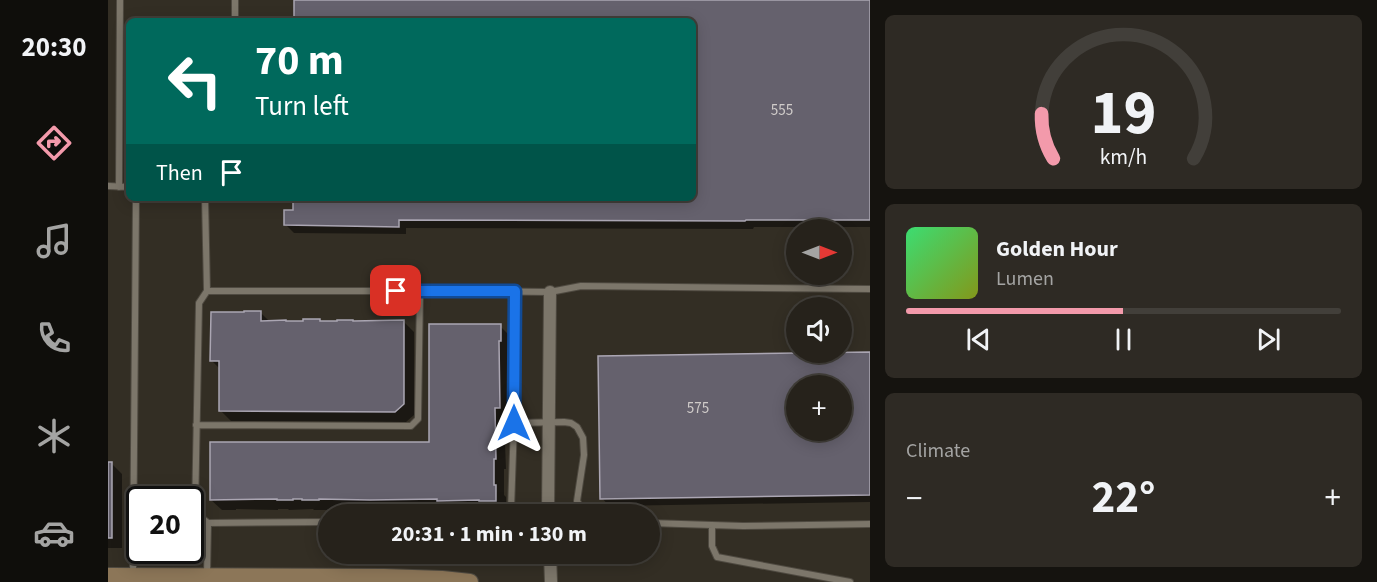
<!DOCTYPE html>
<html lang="en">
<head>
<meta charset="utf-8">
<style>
  :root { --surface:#26221b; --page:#2e2a24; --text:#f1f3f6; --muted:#a4a4a3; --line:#423f3a; --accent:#f39aab }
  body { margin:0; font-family:"Source Sans 3",sans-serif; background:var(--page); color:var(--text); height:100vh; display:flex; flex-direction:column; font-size:22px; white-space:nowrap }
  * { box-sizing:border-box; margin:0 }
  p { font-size:20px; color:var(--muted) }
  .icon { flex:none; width:33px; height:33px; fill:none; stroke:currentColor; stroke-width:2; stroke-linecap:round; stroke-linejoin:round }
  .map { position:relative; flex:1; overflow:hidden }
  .panel { display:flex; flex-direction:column; gap:15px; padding:15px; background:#15130f; width:507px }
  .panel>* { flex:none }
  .guide { position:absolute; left:18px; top:18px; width:570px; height:183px; border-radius:9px; box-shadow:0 3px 15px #0003,0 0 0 2px var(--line); background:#00695c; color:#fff; overflow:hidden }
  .needle { width:39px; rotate:90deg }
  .fabs { position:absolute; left:678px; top:219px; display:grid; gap:12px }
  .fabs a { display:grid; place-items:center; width:66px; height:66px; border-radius:50%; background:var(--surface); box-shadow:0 3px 15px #0003,0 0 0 2px var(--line); font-size:30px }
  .speed { position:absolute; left:18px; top:486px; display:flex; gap:12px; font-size:30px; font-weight:700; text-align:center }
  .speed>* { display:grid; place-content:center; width:78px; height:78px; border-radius:50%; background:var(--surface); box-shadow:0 3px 15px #0003,0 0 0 2px var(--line); line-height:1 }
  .speed .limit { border:3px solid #111; border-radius:9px; background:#fff; color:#111 }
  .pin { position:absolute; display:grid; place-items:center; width:51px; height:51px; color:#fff; margin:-26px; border-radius:12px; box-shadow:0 3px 9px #0006 }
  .me { position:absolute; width:66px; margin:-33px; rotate:0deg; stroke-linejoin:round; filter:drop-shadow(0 0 4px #0008) }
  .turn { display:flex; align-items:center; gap:21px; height:126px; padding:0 30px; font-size:27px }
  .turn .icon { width:78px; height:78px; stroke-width:2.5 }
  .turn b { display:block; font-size:42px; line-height:51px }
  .then { display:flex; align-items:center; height:57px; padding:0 30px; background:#0003; gap:12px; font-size:22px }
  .big { font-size:45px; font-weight:700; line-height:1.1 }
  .panel .widget { flex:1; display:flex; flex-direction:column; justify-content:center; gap:9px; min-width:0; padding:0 21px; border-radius:9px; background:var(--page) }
  .panel .dial { align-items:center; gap:0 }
  .dial svg { height:156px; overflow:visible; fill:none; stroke:var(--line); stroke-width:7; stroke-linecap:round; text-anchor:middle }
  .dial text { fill:var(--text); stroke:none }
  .song { display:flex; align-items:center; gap:18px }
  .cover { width:72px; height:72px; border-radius:9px; background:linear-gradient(135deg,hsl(140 70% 55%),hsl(70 70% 35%)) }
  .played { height:6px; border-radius:3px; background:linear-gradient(90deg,var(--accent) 50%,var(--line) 50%) }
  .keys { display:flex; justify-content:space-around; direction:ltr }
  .heat { display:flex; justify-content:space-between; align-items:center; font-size:33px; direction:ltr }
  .trip { position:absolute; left:210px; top:504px; width:342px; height:60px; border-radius:30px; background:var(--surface); box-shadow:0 3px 15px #0003,0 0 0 2px var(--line); font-weight:700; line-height:60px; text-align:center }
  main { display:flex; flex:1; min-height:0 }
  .tabs { display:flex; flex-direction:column; width:108px; justify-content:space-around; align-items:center; background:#0f0e0b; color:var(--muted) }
  .tabs .icon { width:42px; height:42px }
  .tabs .on { color:var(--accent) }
  .tabs b { font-size:27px; color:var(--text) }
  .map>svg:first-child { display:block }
  .shadow { fill:#0007; fill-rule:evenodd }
  .building { fill:#65616d; stroke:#aba6b3; stroke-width:1.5; fill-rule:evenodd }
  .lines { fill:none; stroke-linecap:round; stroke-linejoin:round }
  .lane-casing { stroke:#4f4a41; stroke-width:8 }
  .street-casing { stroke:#4f4a41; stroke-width:14 }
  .secondary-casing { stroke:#4f4a41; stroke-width:18 }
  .lane { stroke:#7c766a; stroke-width:6 }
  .street { stroke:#7c766a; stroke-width:12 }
  .secondary { stroke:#8c7658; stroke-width:16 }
  .route-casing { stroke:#114b97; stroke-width:15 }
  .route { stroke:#1a73e8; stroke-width:10 }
  .labels { text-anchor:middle; stroke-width:6; stroke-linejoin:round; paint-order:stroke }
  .number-label { font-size:15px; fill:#d0ccca }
</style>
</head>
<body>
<main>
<nav class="tabs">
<b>20:30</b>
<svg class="icon on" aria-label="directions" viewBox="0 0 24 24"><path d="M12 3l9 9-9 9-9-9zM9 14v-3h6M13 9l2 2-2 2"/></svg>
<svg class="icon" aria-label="music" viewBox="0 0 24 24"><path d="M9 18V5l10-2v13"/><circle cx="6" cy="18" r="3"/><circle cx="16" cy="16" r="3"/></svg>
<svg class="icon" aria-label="phone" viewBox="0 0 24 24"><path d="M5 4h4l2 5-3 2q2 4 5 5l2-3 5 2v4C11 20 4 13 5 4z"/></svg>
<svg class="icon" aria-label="climate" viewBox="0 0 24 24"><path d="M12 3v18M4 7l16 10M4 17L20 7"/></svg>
<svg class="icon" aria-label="car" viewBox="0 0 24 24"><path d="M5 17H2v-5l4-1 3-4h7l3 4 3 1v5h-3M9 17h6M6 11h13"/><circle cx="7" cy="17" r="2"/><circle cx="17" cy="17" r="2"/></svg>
</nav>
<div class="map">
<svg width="762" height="582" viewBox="0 0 762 582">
  <rect width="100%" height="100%" fill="#332e24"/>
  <!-- shadow -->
  <path class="shadow" d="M187 0H762V227H646L645 229 298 228V234L186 233 178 225 187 212V198H585V21H187Z
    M152 312 162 322H296L306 332V415L298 422 123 421 112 410V369L104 361Z
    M392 326 402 336V351H401L402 418H396L398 469H396V495L398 497V511H384L382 510 341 511 340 509 273 510 221 509V510H206L205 509 181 510 180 509H170V510L128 509V510H114L103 500 323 444Z
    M762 353V502L501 506 494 498 491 357ZM688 386H734V430H688Z
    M0 464H4L14 474V548H0Z"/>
  <!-- building -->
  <path class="building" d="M186 0H762V220H638L637 221 291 220V227L176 225V210H185V198H585V21H186Z
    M136 311H153V321L178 320V321H195V319H212V321H229V320H245V321L296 320V404L287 412 111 411V361H102L103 312H136Z
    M321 324H393V341H391L392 408H387L388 459H386V485H388V501H371V500L329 501V499L262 500 211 499V500H194V499H185V500H169V499L102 500V442H321Z
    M762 352V495L492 499 490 356ZM688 386H734V430H688Z
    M0 462H4V538H0Z"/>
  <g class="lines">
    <defs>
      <path id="lane" d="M127 0V21
        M0 186 21 187
        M11 187 12 0
        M97 198 99 291 91 303 87 513 100 523 220 522
        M99 291H359L442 292 473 286 762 289
        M406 423 407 291
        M88 425 303 426 310 419 312 291
        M398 514 403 509 406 423 456 422 463 423 469 427 475 438 476 455 469 501 477 514
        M542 523 635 526 762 524
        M604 525V546L609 557 742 582
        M99 574 100 523
        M25 575 28 198"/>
      <path id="street" d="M440 514 442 292
        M442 554 443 582"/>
      <path id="secondary" d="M0 576 276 577 334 579 362 582"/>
    </defs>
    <!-- lane casing -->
    <use href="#lane" class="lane-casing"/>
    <!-- street casing -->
    <use href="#street" class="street-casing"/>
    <!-- secondary casing -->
    <use href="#secondary" class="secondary-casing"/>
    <!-- lane -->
    <use href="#lane" class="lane"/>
    <!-- street -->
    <use href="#street" class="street"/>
    <!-- secondary -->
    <use href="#secondary" class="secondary"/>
  </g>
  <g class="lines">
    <defs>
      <path id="route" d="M288 291H407L406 423"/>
    </defs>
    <!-- route casing -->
    <use href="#route" class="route-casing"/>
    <!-- route -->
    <use href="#route" class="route"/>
  </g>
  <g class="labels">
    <!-- number labels -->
    <g class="number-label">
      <text x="674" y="115">555</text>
      <text x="590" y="413">575</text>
    </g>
  </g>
</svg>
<div class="fabs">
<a><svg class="needle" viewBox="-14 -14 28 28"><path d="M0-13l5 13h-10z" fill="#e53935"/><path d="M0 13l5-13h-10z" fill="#a4a4a3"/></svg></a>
<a><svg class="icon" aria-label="sound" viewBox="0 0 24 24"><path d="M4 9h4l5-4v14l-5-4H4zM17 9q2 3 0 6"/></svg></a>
<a>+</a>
</div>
<div class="speed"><div class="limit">20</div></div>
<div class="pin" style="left:288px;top:291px;background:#d93025"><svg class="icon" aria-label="arrive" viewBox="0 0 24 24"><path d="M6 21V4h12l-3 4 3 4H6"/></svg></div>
<svg class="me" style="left:406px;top:423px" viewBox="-20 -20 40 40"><path d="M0-17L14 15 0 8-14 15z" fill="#1a73e8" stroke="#fff" stroke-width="4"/></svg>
<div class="trip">20:31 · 1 min · 130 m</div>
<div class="guide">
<div class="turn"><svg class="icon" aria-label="left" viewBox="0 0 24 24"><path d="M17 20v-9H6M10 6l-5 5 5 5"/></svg><div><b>70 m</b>Turn left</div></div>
<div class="then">Then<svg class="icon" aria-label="arrive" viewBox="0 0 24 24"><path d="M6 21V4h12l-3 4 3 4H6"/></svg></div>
</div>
</div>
<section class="panel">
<div class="widget dial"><svg viewBox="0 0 100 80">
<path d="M14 69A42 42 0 1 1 86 69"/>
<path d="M14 69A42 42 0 0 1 8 46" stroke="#f39aab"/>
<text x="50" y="56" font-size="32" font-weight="700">19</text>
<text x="50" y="72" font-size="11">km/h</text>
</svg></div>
<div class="widget">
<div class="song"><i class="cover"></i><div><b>Golden Hour</b><p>Lumen</p></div></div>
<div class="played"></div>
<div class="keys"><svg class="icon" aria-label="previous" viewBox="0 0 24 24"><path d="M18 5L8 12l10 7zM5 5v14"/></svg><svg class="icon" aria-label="pause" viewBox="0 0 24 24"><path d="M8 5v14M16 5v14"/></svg><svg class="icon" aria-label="next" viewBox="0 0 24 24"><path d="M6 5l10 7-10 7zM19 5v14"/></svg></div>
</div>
<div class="widget"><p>Climate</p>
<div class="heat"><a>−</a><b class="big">22°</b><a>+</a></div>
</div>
</section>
</main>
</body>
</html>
